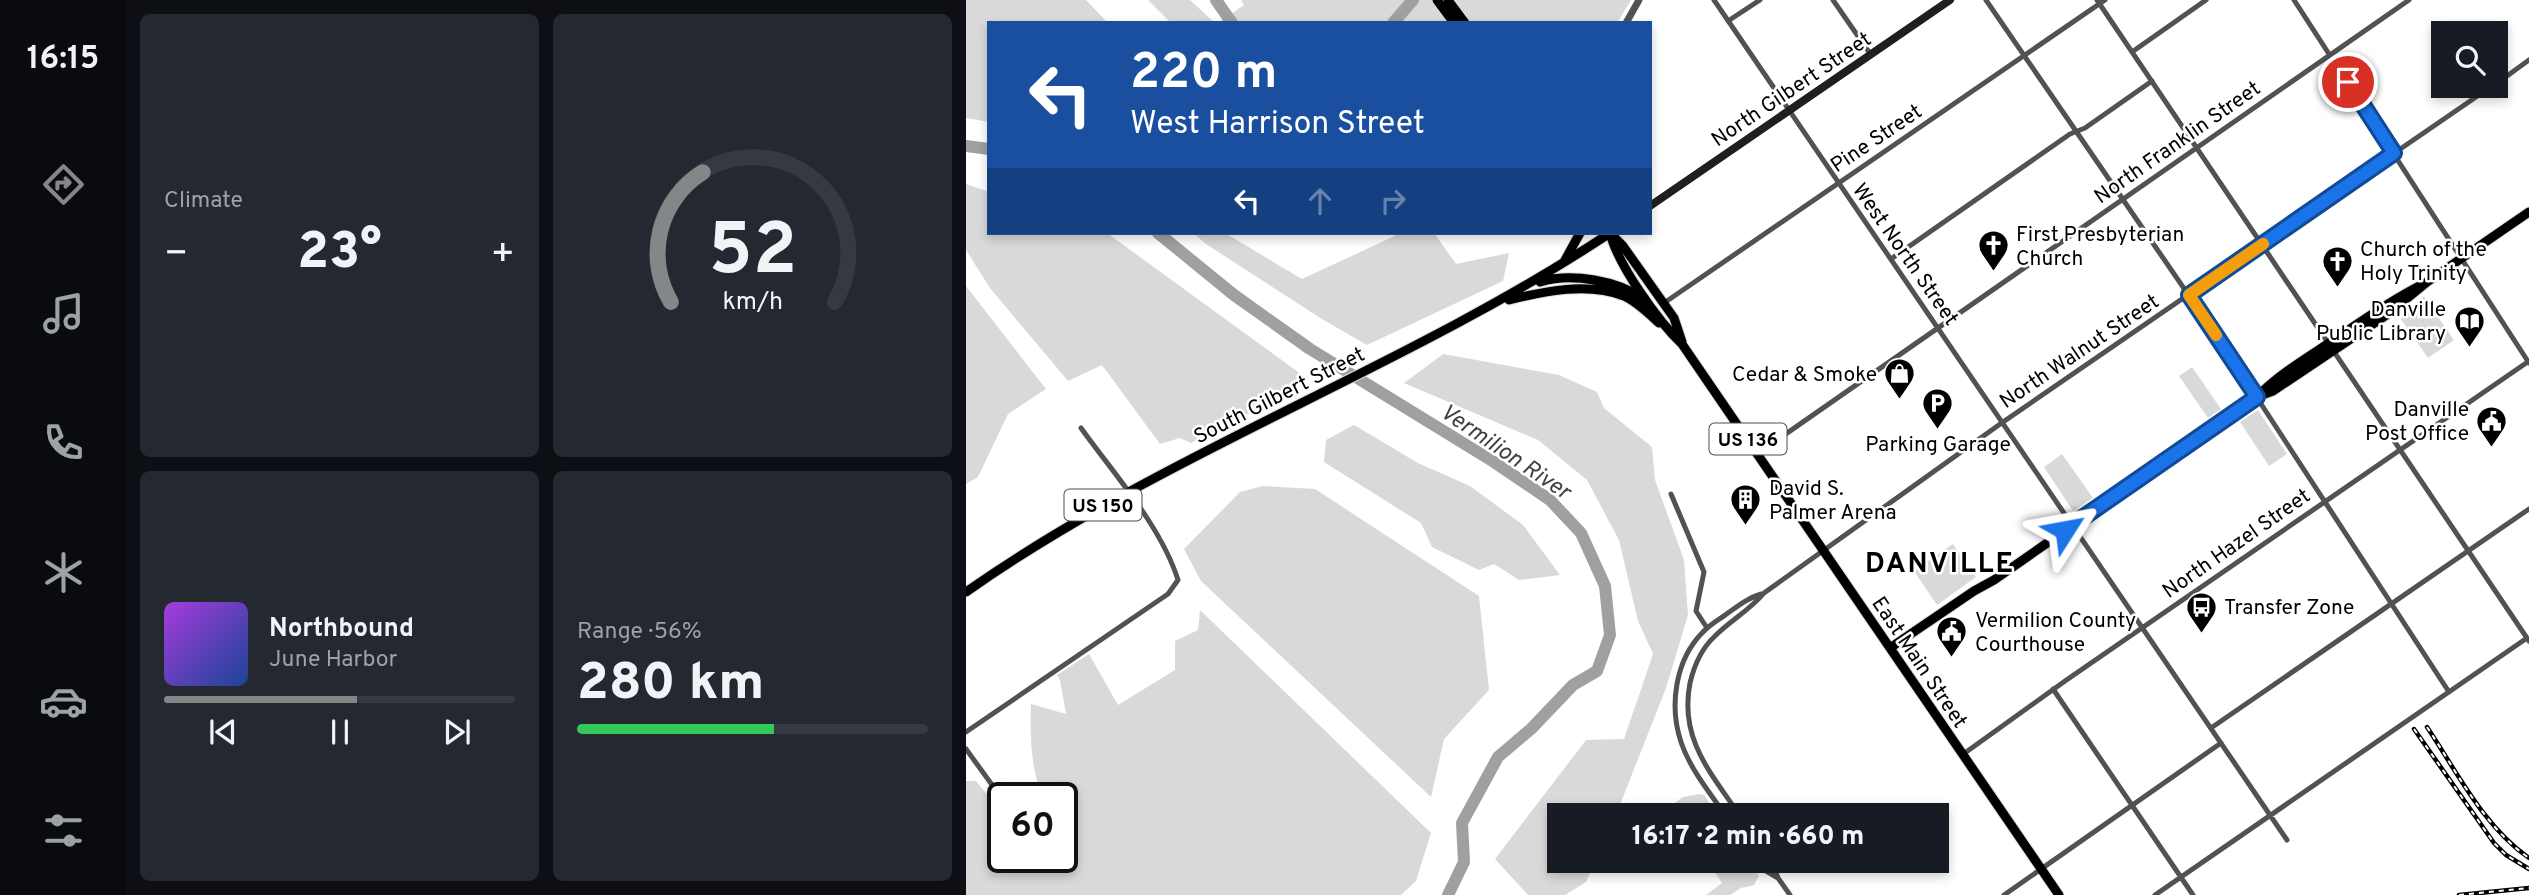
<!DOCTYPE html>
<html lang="en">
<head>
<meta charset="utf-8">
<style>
  :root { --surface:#171b24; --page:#242831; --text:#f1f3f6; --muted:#9ea1a6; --line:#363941; --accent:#858687 }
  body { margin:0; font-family:Overpass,sans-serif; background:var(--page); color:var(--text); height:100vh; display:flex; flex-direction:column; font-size:26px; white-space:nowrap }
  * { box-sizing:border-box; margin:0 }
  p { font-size:23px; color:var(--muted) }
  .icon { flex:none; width:38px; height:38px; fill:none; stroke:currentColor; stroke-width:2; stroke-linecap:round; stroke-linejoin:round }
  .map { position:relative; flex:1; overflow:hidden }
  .details { display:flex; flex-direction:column; gap:14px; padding:14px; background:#0d0f14; width:840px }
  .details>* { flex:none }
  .guide { position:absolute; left:21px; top:21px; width:665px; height:214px; border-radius:0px; box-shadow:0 4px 10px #0003; background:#1a4fa0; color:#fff; overflow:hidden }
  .tools { position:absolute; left:1465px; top:21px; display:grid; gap:14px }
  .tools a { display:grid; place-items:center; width:77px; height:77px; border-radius:0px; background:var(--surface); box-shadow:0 4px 10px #0003; font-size:35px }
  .speed { position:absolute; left:21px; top:782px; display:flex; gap:14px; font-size:35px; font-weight:700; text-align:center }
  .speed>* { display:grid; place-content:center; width:91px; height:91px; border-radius:50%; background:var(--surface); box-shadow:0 4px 10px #0003; line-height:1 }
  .speed .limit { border:4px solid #111; border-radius:10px; background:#fff; color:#111 }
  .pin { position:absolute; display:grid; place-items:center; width:60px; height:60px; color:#fff; margin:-30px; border:4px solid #fff; border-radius:50%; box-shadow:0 2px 7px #0007 }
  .me { position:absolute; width:77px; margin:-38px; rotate:56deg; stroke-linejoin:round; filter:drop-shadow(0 0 5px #0008) }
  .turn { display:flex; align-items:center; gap:24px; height:147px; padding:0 28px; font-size:32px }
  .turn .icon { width:91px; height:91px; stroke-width:2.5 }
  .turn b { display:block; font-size:49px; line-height:60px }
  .lanes { display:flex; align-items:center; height:66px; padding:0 28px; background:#0003; justify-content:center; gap:35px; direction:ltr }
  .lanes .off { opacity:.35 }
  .big { font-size:52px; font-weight:800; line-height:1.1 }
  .details .widget { flex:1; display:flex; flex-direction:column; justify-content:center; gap:10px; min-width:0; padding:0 24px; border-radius:10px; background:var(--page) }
  .details .dial { align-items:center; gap:0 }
  .dial svg { height:182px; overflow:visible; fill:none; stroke:var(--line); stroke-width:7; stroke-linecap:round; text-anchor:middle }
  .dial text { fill:var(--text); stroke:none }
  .song { display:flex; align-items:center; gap:21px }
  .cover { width:84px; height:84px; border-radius:10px; background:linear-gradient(135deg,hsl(280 70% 55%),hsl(220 70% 35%)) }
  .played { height:7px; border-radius:4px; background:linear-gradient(90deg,var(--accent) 55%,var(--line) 55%) }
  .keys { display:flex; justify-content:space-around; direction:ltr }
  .heat { display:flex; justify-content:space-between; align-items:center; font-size:38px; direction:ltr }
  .charge { height:10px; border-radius:5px; background:linear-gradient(90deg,#34c759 56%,var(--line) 0) }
  .details .tiles { flex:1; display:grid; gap:14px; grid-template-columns:repeat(2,1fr) }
  .trip { position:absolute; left:581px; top:803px; width:402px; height:70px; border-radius:0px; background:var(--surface); box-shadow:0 4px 10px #0003; font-weight:800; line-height:70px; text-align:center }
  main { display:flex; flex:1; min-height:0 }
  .tab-bar { display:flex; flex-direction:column; width:126px; justify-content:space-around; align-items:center; background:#090b0e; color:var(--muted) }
  .tab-bar .icon { width:49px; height:49px }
  .tab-bar .on { color:var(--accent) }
  .tab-bar b { font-size:32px; color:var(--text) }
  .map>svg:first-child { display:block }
  .green { fill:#d9d9d9 }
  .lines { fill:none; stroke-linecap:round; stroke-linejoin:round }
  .river { stroke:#a0a0a0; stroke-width:12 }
  .primary-casing { stroke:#dbdbdb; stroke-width:11 }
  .minor { stroke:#525252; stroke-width:5 }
  .tertiary { stroke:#525252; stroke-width:7 }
  .secondary { stroke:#1f1f1f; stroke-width:8 }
  .primary { stroke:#000; stroke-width:9 }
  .rail-casing { stroke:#000; stroke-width:4.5 }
  .rail { stroke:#fff; stroke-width:2; stroke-dasharray:5; stroke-linecap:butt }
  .route-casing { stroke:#114b97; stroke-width:18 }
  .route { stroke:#1a73e8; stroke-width:12 }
  .slow { stroke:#f59e0b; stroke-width:12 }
  .labels { text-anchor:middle; stroke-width:5; stroke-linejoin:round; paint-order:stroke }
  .shield { fill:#fff; stroke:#4c4c4c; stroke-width:2 }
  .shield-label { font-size:19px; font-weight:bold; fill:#000 }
  .street-label { font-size:21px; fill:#000; stroke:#fff }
  .poi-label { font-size:21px; fill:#000; stroke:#fff; text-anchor:start }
  .water-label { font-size:23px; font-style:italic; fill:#414141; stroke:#fff }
  .district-label { font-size:28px; font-weight:bold; letter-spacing:2px; fill:#000; stroke:#fff }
</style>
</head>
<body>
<main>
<nav class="tab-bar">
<b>16:15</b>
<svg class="icon on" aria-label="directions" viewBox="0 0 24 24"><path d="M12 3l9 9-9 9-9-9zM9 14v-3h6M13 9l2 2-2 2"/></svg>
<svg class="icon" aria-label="music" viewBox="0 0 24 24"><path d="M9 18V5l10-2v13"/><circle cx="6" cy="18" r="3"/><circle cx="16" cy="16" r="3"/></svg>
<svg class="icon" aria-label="phone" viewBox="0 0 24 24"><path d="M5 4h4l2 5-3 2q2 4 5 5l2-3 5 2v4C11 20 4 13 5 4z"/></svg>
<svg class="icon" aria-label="climate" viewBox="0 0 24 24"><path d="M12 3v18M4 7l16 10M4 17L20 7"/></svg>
<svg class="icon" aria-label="car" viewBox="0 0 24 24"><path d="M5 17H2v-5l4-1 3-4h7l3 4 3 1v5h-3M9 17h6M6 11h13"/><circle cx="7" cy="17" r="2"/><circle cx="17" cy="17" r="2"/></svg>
<svg class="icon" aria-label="filters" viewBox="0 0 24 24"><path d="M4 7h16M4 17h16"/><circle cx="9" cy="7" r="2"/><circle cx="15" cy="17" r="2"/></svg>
</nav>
<section class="details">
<div class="tiles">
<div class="widget"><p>Climate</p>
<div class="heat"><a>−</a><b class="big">23°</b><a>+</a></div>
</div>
<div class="widget dial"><svg viewBox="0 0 100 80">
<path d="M14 69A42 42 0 1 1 86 69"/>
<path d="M14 69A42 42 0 0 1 28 12" stroke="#858687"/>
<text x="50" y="56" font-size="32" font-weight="700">52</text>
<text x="50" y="72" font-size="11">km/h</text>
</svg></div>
<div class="widget">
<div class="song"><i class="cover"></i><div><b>Northbound</b><p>June Harbor</p></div></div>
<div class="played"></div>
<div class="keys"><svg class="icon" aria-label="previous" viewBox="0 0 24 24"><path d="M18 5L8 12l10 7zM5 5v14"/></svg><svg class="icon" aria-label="pause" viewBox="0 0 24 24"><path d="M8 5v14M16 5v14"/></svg><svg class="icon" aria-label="next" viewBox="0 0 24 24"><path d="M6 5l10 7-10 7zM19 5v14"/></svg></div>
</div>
<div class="widget"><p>Range · 56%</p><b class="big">280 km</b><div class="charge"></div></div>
</div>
</section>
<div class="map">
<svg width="1563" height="895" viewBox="0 0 1563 895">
  <rect width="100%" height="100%" fill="#fff"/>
  <!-- green -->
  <path class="green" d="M0 0H120L142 23H23V122L0 118Z
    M182 0H224L249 23H205Z
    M275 0H665L651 23H252L278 5Z
    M0 184 23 192V233H141L339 377 325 392 225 443 214 438 194 444 136 365 102 381 24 288 0 250Z
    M227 233H259L336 279 435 233H468L490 264 543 253 537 281 401 345 356 319 240 244Z
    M0 286 80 389 42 414 12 477 0 484Z
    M1458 297 1488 340 1462 358 1432 315Z
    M477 354 593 375 631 392 638 408 686 447 689 480 718 560 722 615 700 688 650 815 593 816V861H629L620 882 599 895H562L529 859 620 740 658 739 687 654 672 621 653 540 621 480 572 440 438 383Z
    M1226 367 1255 409 1242 418 1213 376Z
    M1292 410 1321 454 1303 466 1274 422Z
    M388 425 452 463 504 486 557 525 594 575 553 580 528 564 513 570 466 547 455 523 358 462 360 440Z
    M1096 454 1127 498 1107 511 1078 467Z
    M297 486 349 489 513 596 523 690 478 739 465 797 235 581 218 549 274 492Z
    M987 544 1010 577 971 605 948 571Z
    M234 610 465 833 450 881 435 895H0V781H10L37 814V858L96 857 109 859 96 834V798H78C64 770 64 735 65 704L100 714 94 680 91 675 123 654 152 705 209 670V641L232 630Z
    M733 794 738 795 752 815H691L717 797Z
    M741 861H756L763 870 758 861H783L793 876 788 885 775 888 764 895H740L756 883Z"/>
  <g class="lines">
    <!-- river -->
    <path class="river" d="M250 0 266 23
      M427 23 447 0
      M0 146 23 149
      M192 233 268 295 344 349 528 462 584 500 615 533 639 586 644 635 631 671 607 685 565 729 532 757 496 823 498 862 482 895"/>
    <defs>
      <path id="primary" d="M471 0 488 23
        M482 0 499 23
        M644 233C652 265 692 321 716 344L1093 895
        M646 235 657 246 708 318 716 342
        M598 262 614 233
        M574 282C606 272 652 281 678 299
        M543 300C579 291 622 282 658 296 671 302 682 313 693 323
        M1296 395 1307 391 1422 314 1461 282 1563 212
        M0 592C202 450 439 369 644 233
        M924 648 1008 591 1028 580 1291 397C1311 376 1336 361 1360 345 1393 323 1425 300 1461 282"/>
    </defs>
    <!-- primary casing -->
    <use href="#primary" class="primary-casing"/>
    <!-- minor -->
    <path class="minor" d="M748 0 1321 840
      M867 0 905 55
      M1020 0 1252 338 1483 692
      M1131 0 1563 641
      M1328 0 1563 363
      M762 21 794 0
      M1166 52 1240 0
      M1530 84 1563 60
      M925 259 1104 134 1119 128 1186 81
      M698 303 1139 0
      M791 454 1443 0
      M705 494 738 572 730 611 741 628
      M1087 689 1227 895
      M1245 728 1563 509
      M0 732 202 594 212 580C195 526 148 474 115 428
      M0 749 37 800
      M996 755 1099 681 1563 361
      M760 816C744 793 724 769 715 742 703 706 709 660 737 632 744 624 754 619 762 613 773 605 782 598 795 594
      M774 816C745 773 713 739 724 683 728 666 736 648 749 636 765 620 784 610 798 593L1037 422 1526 86
      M790 861 795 868 812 878
      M806 861 812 878 824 895
      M1038 895 1255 743
      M1189 895 1561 638"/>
    <!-- tertiary -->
    <path class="tertiary" d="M660 23 673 0"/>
    <!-- secondary -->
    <path class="secondary" d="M684 206 984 0"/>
    <!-- primary -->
    <use href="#primary" class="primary"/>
    <defs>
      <path id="rail" d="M1461 727C1491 772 1518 827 1563 858
        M1448 729 1528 843 1540 855 1563 869
        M1493 895 1563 888"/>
    </defs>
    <!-- rail casing -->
    <use href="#rail" class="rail-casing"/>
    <!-- rail -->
    <use href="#rail" class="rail"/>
  </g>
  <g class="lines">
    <defs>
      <path id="route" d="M1099 530 1291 397 1223 295 1428 153 1382 82"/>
    </defs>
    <!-- route casing -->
    <use href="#route" class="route-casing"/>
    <!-- route -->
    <use href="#route" class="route"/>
    <!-- slow -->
    <path class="slow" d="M1250 335 1223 295 1297 244"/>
  </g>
  <!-- icons -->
  <defs>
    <symbol id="church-pin" viewBox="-11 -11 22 30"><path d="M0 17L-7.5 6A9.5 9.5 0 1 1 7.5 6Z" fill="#000" stroke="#fff"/><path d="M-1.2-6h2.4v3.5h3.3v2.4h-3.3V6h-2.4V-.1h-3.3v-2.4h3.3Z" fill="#fff"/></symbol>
    <symbol id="library-pin" viewBox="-11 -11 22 30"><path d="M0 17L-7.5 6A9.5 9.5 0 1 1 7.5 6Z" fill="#000" stroke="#fff"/><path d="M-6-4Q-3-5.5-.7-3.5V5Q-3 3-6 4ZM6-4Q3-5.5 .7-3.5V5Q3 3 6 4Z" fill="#fff"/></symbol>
    <symbol id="shop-pin" viewBox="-11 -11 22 30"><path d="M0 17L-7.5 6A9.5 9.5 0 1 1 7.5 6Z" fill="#000" stroke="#fff"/><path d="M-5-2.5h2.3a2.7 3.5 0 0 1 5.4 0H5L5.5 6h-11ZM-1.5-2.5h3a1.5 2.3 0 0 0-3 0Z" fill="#fff"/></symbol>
    <symbol id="parking-pin" viewBox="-11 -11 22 30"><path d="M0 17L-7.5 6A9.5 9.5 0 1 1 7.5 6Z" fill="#000" stroke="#fff"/><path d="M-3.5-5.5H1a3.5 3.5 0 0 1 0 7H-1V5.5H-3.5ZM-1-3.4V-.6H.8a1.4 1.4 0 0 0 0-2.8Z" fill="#fff"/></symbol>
    <symbol id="civic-pin" viewBox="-11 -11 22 30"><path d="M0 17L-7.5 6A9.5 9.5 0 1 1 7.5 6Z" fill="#000" stroke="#fff"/><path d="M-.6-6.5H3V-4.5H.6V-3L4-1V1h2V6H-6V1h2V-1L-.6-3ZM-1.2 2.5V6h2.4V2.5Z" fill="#fff"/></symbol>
    <symbol id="building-pin" viewBox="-11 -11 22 30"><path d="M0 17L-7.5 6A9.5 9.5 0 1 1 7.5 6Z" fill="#000" stroke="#fff"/><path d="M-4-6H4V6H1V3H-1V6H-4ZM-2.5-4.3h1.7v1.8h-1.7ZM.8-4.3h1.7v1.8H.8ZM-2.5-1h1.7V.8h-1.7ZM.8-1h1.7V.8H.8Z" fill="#fff"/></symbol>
    <symbol id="bus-pin" viewBox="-11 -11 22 30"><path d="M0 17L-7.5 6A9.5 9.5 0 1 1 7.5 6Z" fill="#000" stroke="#fff"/><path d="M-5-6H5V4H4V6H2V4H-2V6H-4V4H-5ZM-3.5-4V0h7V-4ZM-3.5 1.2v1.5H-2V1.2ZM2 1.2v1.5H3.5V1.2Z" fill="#fff"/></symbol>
  </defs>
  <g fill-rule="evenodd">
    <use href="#church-pin" x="1010" y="228" width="35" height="47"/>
    <use href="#church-pin" x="1354" y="244" width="35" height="47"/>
    <use href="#library-pin" x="1486" y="304" width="35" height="47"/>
    <use href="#shop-pin" x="916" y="356" width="35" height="47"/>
    <use href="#parking-pin" x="954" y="386" width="35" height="47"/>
    <use href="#civic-pin" x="1508" y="404" width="35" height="47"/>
    <use href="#building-pin" x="762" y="482" width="35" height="47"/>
    <use href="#bus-pin" x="1218" y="590" width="35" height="47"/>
    <use href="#civic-pin" x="968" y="614" width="35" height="47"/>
  </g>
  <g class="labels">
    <!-- shield labels -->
    <g class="shield">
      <rect x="743.5" y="423.5" width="77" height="31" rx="5"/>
      <rect x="98.5" y="489.5" width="77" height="31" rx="5"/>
    </g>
    <g class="shield-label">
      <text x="782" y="446">US 136</text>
      <text x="137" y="512">US 150</text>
    </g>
    <!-- street labels -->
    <g class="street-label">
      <text transform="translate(825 89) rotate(-34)" y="7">North Gilbert Street</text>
      <text transform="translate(910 138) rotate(-34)" y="7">Pine Street</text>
      <text transform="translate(1211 142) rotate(-35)" y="7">North Franklin Street</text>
      <text transform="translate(940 254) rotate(55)" y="7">West North Street</text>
      <text transform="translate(1113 351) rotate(-34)" y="7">North Walnut Street</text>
      <text transform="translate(313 395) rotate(-27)" y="7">South Gilbert Street</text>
      <text transform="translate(1270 543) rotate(-35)" y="7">North Hazel Street</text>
      <text transform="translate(954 662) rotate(56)" y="7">East Main Street</text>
    </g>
    <!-- poi labels -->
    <g class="poi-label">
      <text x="1050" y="241">First Presbyterian<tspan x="1050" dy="24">Church</tspan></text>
      <text x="1394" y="256">Church of the<tspan x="1394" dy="24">Holy Trinity</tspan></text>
      <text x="1480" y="316" text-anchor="end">Danville<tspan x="1480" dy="24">Public Library</tspan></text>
      <text x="911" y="381" text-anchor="end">Cedar &amp; Smoke</text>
      <text x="1503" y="416" text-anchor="end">Danville<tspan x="1503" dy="24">Post Office</tspan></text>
      <text x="972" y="451" text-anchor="middle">Parking Garage</text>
      <text x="803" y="495">David S.<tspan x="803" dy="24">Palmer Arena</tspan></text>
      <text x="1258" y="614">Transfer Zone</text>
      <text x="1009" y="627">Vermilion County<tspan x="1009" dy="24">Courthouse</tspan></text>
    </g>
    <!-- water labels -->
    <g class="water-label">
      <text transform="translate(540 451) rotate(34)" y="8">Vermilion River</text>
    </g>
    <!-- district labels -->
    <g class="district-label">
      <text x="974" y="572">DANVILLE</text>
    </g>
  </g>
</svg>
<div class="tools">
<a><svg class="icon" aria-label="search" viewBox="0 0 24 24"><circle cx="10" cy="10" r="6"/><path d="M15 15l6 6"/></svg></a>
</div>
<div class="speed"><div class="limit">60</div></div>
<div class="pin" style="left:1382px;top:82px;background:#d93025"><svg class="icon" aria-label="arrive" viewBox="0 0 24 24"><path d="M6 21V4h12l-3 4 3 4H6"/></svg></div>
<svg class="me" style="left:1099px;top:530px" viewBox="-20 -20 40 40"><path d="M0-17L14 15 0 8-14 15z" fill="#1a73e8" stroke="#fff" stroke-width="4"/></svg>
<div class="trip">16:17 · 2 min · 660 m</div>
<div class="guide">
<div class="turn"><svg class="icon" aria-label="left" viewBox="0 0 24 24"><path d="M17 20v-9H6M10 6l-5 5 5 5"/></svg><div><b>220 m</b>West Harrison Street</div></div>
<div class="lanes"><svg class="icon" aria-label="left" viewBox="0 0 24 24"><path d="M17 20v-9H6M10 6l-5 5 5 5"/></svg><svg class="icon off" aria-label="ahead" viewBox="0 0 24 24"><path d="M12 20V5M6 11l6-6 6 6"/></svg><svg class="icon off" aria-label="right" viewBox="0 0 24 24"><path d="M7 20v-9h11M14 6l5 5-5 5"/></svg></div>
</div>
</div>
</main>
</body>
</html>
